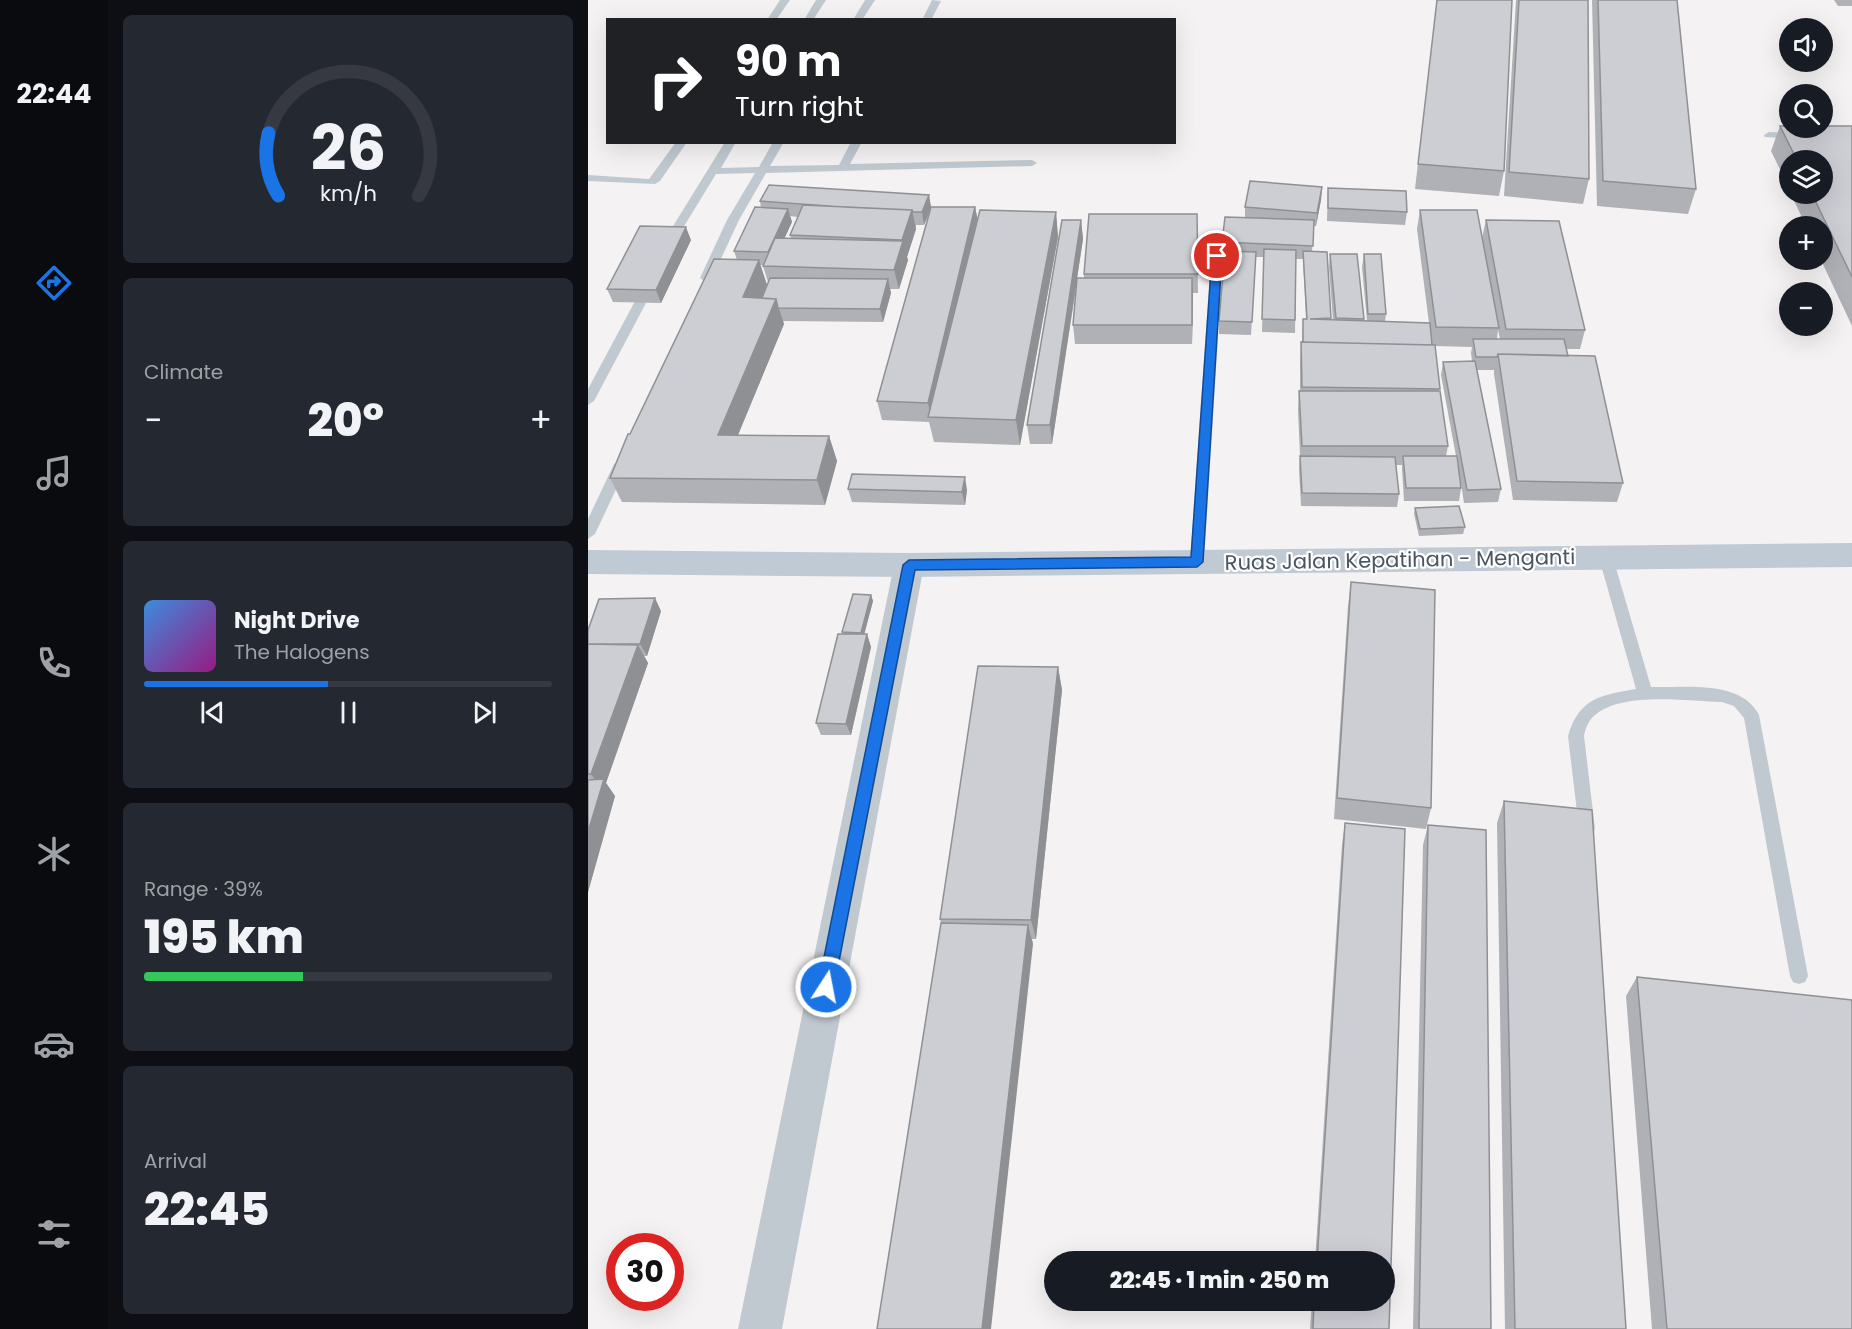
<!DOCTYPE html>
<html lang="en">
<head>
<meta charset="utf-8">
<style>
  :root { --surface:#171b24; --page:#242831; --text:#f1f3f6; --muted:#9ea1a6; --line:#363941; --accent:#1b74e5 }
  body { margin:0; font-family:Poppins,sans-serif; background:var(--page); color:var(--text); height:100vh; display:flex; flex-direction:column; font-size:22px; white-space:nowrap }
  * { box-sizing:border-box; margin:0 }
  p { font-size:20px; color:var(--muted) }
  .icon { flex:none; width:33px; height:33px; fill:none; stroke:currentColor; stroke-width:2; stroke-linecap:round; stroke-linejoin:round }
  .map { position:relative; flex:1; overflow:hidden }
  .panel { display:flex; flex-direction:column; gap:15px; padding:15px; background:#0d0f14; width:480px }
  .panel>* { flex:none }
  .hud { position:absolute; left:18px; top:18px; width:570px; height:126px; border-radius:0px; box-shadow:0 6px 24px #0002; background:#202124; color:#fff; overflow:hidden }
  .buttons { position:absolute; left:1191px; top:18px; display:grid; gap:12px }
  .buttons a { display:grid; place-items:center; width:54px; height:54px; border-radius:50%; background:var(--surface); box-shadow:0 6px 24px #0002; font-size:30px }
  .speed { position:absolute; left:18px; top:1233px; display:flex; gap:12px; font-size:30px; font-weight:700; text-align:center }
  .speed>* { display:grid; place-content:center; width:78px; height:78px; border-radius:50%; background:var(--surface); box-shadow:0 6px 24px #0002; line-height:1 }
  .speed .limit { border:9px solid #d22; background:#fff; color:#111 }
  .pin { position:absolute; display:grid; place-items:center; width:51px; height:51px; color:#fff; margin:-26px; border:3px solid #fff; border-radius:50%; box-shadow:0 2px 6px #0007 }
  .me { position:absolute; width:66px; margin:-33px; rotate:11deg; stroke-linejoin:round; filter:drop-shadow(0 0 4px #0008) }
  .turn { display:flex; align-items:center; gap:21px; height:126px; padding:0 30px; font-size:27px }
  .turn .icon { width:78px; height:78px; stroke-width:2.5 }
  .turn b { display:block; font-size:42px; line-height:51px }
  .big { font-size:45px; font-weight:800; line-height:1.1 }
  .panel .card { flex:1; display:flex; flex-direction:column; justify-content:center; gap:9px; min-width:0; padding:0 21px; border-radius:9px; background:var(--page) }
  .panel .dial { align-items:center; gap:0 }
  .dial svg { height:156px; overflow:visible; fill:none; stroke:var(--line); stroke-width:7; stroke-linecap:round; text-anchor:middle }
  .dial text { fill:var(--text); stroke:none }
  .song { display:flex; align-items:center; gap:18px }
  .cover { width:72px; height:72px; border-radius:9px; background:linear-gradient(135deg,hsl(210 70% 55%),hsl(310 70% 35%)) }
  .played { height:6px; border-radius:3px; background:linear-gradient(90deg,var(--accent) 45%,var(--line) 45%) }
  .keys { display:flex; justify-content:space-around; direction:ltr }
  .heat { display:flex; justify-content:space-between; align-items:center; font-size:33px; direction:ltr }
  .charge { height:9px; border-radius:4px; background:linear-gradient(90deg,#34c759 39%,var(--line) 0) }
  .trip { position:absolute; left:456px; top:1251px; width:351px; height:60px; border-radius:30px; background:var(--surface); box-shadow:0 6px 24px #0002; font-weight:800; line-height:60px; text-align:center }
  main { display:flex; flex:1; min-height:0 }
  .tabs { display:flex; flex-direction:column; width:108px; justify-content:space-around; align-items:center; background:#090b0e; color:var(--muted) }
  .tabs .icon { width:42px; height:42px }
  .tabs .current { color:var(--accent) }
  .tabs b { font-size:27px; color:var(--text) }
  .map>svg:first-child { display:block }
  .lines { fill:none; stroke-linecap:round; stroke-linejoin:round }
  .lane { fill:#c0c9d0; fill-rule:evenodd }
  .street { fill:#c0c9d0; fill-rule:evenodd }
  .secondary { fill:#c0cad5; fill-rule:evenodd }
  .wall { fill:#afb1b6; fill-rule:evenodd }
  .shaded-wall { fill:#8f9094 }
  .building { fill:#ccced4; stroke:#8f9094; stroke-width:1.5 }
  .route { fill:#1b74e5; stroke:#124b95; stroke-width:1.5 }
  .labels { text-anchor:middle; stroke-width:4.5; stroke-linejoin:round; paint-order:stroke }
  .street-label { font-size:21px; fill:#49555f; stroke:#fff }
</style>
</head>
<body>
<main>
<nav class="tabs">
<b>22:44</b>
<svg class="icon current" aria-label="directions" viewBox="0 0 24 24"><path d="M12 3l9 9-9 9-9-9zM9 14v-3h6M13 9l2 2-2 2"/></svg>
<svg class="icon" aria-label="music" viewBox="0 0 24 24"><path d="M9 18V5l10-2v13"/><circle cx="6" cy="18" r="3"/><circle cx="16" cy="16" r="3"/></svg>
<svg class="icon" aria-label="phone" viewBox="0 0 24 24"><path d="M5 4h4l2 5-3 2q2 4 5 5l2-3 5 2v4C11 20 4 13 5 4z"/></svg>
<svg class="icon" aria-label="climate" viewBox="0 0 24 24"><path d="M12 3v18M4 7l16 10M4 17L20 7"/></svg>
<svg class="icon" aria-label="car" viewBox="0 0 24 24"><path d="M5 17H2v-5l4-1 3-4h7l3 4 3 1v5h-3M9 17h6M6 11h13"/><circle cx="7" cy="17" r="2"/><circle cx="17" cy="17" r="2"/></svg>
<svg class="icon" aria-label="filters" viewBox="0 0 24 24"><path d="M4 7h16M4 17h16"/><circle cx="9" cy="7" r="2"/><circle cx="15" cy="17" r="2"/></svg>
</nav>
<section class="panel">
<div class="card dial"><svg viewBox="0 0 100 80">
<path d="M14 69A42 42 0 1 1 86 69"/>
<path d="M14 69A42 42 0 0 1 9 37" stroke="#1b74e5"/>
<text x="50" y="56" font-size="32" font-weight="700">26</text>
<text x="50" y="72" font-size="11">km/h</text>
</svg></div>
<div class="card"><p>Climate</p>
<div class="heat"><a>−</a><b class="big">20°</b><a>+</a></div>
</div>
<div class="card">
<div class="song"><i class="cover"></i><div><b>Night Drive</b><p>The Halogens</p></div></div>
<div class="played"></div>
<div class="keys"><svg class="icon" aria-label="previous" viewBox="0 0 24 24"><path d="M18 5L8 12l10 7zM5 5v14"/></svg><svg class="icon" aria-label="pause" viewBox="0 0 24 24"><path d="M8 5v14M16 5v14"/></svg><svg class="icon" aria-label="next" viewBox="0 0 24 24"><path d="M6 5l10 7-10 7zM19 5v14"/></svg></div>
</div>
<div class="card"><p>Range · 39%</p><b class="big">195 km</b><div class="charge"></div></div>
<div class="card"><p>Arrival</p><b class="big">22:45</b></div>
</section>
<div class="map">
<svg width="1264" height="1329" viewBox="0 0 1264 1329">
  <rect width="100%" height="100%" fill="#f4f2f2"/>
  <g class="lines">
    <!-- lane -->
    <path class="lane" d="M192 0H202L188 20H179Z
      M228 0H238L225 20H216Z
      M277 0H287L274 20H265Z
      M344 0 353 1 343 20H334Z
      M1181 132 1210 133 1215 136 1210 139 1177 137 1176 135Z
      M88 142H99L72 181 67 184 0 181V175L61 179Z
      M137 142H148L133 168 171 167 185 142H196L182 166 251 165 263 142H274L262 164 444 160 449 163 444 166 178 173 151 220 124 278 118 282 112 278 139 220 167 173 128 174 87 241 83 242 77 239Z
      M629 252 635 256 616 562 609 567 602 562 623 256Z
      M52 299 58 303 6 401 0 405V389L46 303Z
      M33 459 40 464 7 534 0 539V519L26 464Z
      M1018 553 1025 558 1063 687C1096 688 1153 679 1171 715L1220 976 1217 982 1211 984 1205 982 1202 976 1156 718 1146 706 1134 702C1100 701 1027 690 1003 719 999 724 997 730 996 736L1007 829 1005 834 999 836 993 834 991 829 980 736C991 698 1013 695 1048 689L1011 558Z"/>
    <!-- street -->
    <path class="street" d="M321 554 332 557 336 565 194 1329H150L306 565 310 557Z"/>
    <!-- secondary -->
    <path class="secondary" d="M1264 543V567L321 577 0 574V550L321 553Z"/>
  </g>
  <!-- wall -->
  <path class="wall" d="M849 0 916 171 911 196 827 189Z
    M928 0H1000L1001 179 995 204 916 196Z
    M1004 0H1089L1108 189 1100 214 1009 206Z
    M1246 0H1264V6H1250Z
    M1192 126H1264V326L1233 260H1234V226H1218L1203 194H1234V160H1202V190L1183 151Z
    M734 187 733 200 728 226H726L724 251 739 252 743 320H745L741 267 742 254 776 319V321H779L774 267 776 254 798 314 797 322 841 323 829 229 832 210 894 238 898 220 997 330 992 349H978L980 356 1035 483 1029 502 925 500 906 374V370H889L913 489 910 502 876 503 872 477 873 488 871 501H816L814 469V465H808L811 494 809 507 713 506 711 469 712 456 710 410 711 391H712V362L713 342H714L715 319H718L715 259H708L707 333 674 332 676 257H668L663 335 631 334V321L636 256H634V242L657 217V207ZM910 330 912 339H909ZM847 346 884 347 883 353 884 361 855 362 853 375 868 456H858L860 446 851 391Z
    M740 188 819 212 817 225 739 221Z
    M341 195 343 207H387L390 220 468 212 470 237 432 445 346 442 341 422 294 420 289 401 341 214 336 225H328V229L319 257 320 260 311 289H302L303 293 295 322 195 321 196 324 150 435 241 436 249 461 237 505 34 502 22 478 149 260 146 251 173 208 172 201ZM202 216 210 217 202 235 203 238H196L204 222ZM172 265H176L175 266 180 282 174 298 179 285Z
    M609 214 610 293H605L604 344H487L485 325 489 282 464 444H442L439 425 493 220 495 239 489 278H496V274Z
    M103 240 73 303 25 302 19 289Z
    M260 489 379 490 377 505 264 502Z
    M827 508 877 527 875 534 831 536 826 514Z
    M763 582 843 808 838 829 746 819 760 606Z
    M283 595 285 601 276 634H279L283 647 263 735H233L228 723 255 634 254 632Z
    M73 611 59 656H56L60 663 18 783 27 796 0 892V630Z
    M470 667 474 690 448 939H444L445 944 353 923 352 919Z
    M916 801 1038 1329H917L909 823Z
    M757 823 817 829 801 1329H722L724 1300H796V1262H727L754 844Z
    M840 825 903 1329H825L835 845Z
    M1049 977 1264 1329H1064L1038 996Z"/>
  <!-- shaded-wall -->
  <path class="shaded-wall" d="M734 187 733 200 728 226 729 213Z
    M341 195 343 208 336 225 334 212Z
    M387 207 391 227 343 417 340 403Z
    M200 209 204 222 184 266 180 252Z
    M324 210 328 229 319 257 320 260 311 289 306 270 315 243 314 240Z
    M468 212 470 237 432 445 428 420Z
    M493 220 495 239 464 444 462 425Z
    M98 227 103 240 73 303 68 290Z
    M171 260 179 285 164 322 155 297Z
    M604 278 605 297 604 344Z
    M300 279 303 293 295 322 292 309Z
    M188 299 196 324 140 459 130 435Z
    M241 436 249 461 237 505 229 480Z
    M377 477 379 490 377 505 374 492Z
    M283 595 285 601 275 639 273 633Z
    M67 598 73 611 59 656 52 644Z
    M279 634 283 647 263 735 258 724Z
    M50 645 60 663 18 783 27 796 0 892V832L13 788 3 774Z
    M470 667 474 690 448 939 443 920Z
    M440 925 445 944 403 1329H394Z"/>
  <!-- building -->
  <path class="building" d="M849 0H924L916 171 830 164Z
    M931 0H1000L1001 179 921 172Z
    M1010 0H1089L1108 189 1015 181Z
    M1192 126H1202V128H1234V126H1264V277L1224 194H1234V160H1209Z
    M662 181 734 187 729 213 657 207Z
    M181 185 341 195 334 212H325L324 210 255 207 172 201Z
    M740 188 818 191 819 212 740 208Z
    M215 205 324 210 314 240 202 235Z
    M167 207 200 209 180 252 146 251Z
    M343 207H387L340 403 289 401Z
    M392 210 468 212 428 420 340 417Z
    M832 210H889L911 328 848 327Z
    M501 214H609L610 274H496Z
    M637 217 726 220 725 246 634 242Z
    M474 220H493L462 425H439Z
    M898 220 971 221 997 330 918 329Z
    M52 226 98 227 68 290 19 289Z
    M187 238 315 241 306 270 175 266Z
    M676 249 708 250 707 320 674 319Z
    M637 251 668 252 664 322 631 321Z
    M715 251 739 252 743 318 722 319 842 323 844 345 715 342V319H719Z
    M742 254H769L776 319 748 318Z
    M776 254H793L798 314H780Z
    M126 259 171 260 155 297 188 299 130 435 241 436 229 480 22 478 40 434H42Z
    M182 278 300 279 292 309 190 308 188 299 174 298Z
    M489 278H604V325H485Z
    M885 339H976L980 356 910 354 909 357H888Z
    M713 342 847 345 852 389 714 387Z
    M910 354 1007 356 1035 483 929 481Z
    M887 361 913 489 879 490 855 362Z
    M711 391H852L860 446H714Z
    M712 456 807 457 811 494 714 493Z
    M815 456H869L873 488H818Z
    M264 474 377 477 374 492 260 489Z
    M871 506 877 527 832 529 827 508Z
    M763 582 847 590 843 808 749 798Z
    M265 594 283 595 273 633 254 632Z
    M67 598 52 644H0V630L11 599Z
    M250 634H279L258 724 228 723Z
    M0 644 50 645 3 774H0Z
    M390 666 470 667 443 920 352 919Z
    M16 779 0 832V780Z
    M916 801 1004 810 1038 1329H927Z
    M757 823 817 829 801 1329H725L726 1300H796V1262H729Z
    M840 825 898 830 903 1329H831Z
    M353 923 440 925 394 1329H289Z
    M1049 977 1264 1000V1329H1079Z"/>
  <!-- route -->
  <path class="route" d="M629 253 634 256 615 562 609 567 327 570 246 987 244 993 238 995 232 993 230 987 315 565 321 560 603 557 624 256Z"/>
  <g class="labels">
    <!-- street labels -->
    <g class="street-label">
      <text transform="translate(812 560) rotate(-1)" y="7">Ruas Jalan Kepatihan - Menganti</text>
    </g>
  </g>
</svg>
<div class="buttons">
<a><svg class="icon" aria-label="sound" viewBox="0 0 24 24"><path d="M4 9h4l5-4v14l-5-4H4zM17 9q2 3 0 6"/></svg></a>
<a><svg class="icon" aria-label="search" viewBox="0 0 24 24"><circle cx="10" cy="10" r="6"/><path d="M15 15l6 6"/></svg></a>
<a><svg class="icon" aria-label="layers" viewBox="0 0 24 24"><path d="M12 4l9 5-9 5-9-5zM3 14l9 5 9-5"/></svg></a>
<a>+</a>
<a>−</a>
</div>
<div class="speed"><div class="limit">30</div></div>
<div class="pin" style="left:629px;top:256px;background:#d93025"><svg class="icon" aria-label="arrive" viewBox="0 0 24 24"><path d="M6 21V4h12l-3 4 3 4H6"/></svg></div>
<svg class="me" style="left:238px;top:987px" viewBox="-20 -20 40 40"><circle r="17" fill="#1b74e5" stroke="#fff" stroke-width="3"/><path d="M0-11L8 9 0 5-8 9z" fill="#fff"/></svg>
<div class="trip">22:45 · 1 min · 250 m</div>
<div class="hud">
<div class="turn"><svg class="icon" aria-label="right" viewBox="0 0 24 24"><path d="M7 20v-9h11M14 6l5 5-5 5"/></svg><div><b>90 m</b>Turn right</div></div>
</div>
</div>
</main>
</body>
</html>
